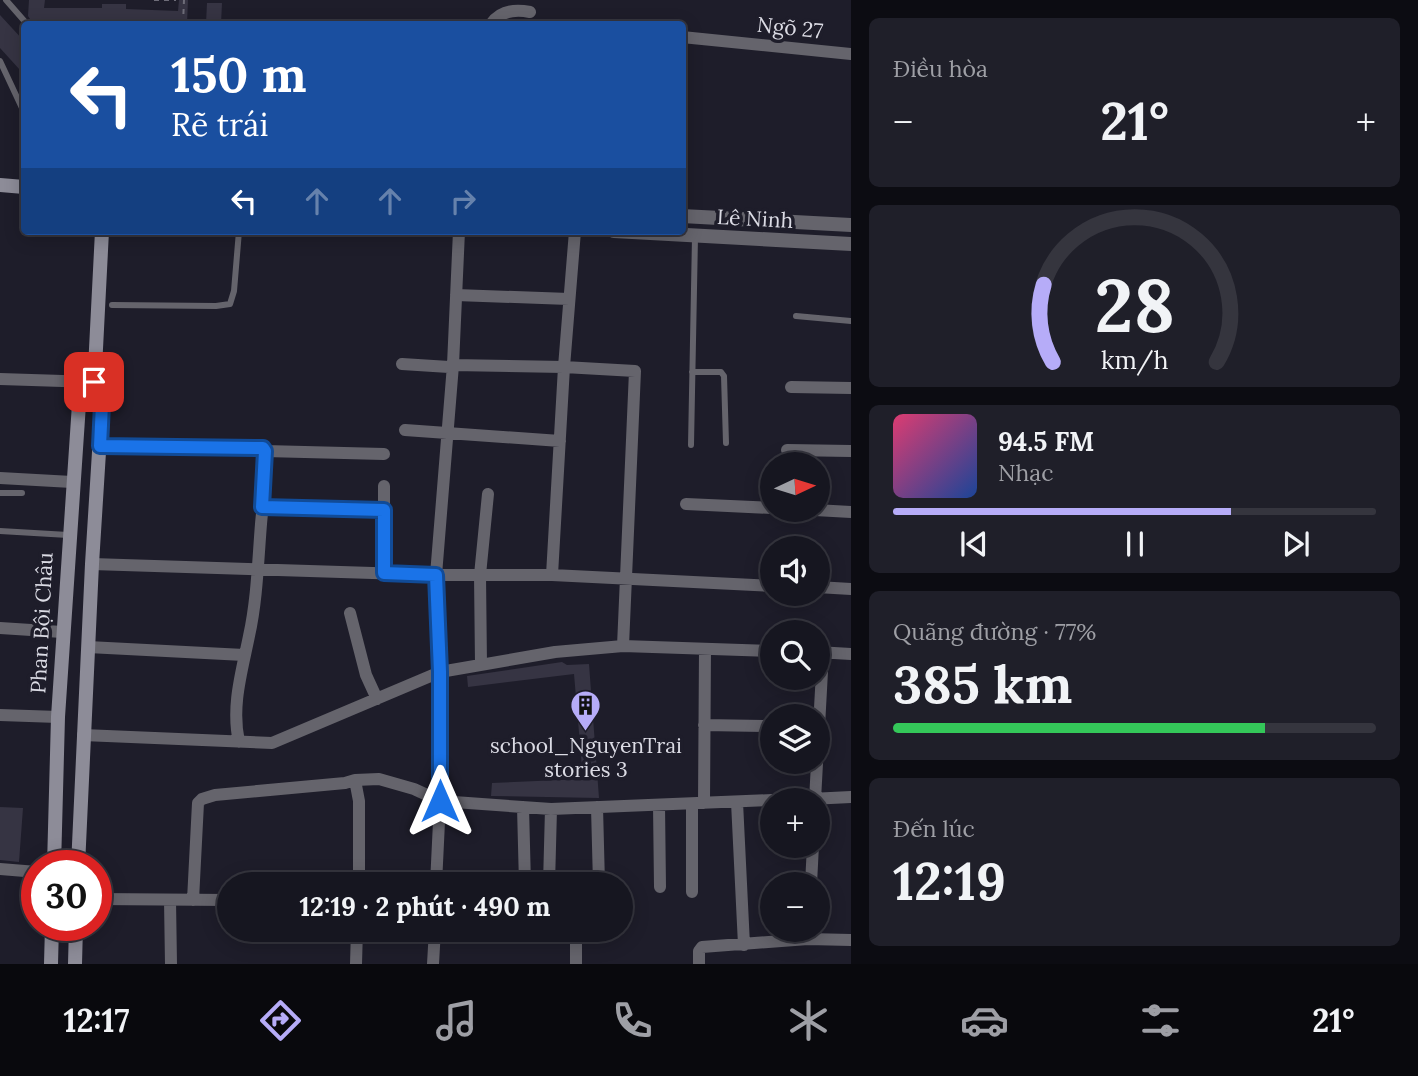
<!DOCTYPE html>
<html lang="vi">
<head>
<meta charset="utf-8">
<style>
  :root { --surface:#161620; --page:#1f1f29; --text:#f1f3f6; --muted:#9e9fa5; --line:#35353e; --accent:#b6acf8 }
  body { margin:0; font-family:Lora,serif; background:var(--page); color:var(--text); height:100vh; display:flex; flex-direction:column; font-size:26px; white-space:nowrap }
  * { box-sizing:border-box; margin:0 }
  p { font-size:23px; color:var(--muted) }
  .icon { flex:none; width:38px; height:38px; fill:none; stroke:currentColor; stroke-width:2; stroke-linecap:round; stroke-linejoin:round }
  .map { position:relative; flex:1; overflow:hidden }
  .side { display:flex; flex-direction:column; gap:18px; padding:18px; background:#0c0c12; width:567px }
  .side>* { flex:none }
  .hud { position:absolute; left:21px; top:21px; width:665px; height:214px; border-radius:7px; box-shadow:0 4px 18px #0003,0 0 0 2px var(--line); background:#1a4fa0; color:#fff; overflow:hidden }
  .needle { width:46px; rotate:86deg }
  .fabs { position:absolute; left:760px; top:452px; display:grid; gap:14px }
  .fabs a { display:grid; place-items:center; width:70px; height:70px; border-radius:50%; background:var(--surface); box-shadow:0 4px 18px #0003,0 0 0 2px var(--line); font-size:35px }
  .speed { position:absolute; left:21px; top:850px; display:flex; gap:14px; font-size:35px; font-weight:700; text-align:center }
  .speed>* { display:grid; place-content:center; width:91px; height:91px; border-radius:50%; background:var(--surface); box-shadow:0 4px 18px #0003,0 0 0 2px var(--line); line-height:1 }
  .speed .limit { border:10px solid #d22; background:#fff; color:#111 }
  .pin { position:absolute; display:grid; place-items:center; width:60px; height:60px; color:#fff; margin:-30px; border-radius:14px; box-shadow:0 4px 10px #0006 }
  .me { position:absolute; width:77px; margin:-38px; rotate:0deg; stroke-linejoin:round; filter:drop-shadow(0 0 5px #0008) }
  .turn { display:flex; align-items:center; gap:24px; height:147px; padding:0 35px; font-size:32px }
  .turn .icon { width:91px; height:91px; stroke-width:2.5 }
  .turn b { display:block; font-size:49px; line-height:60px }
  .lanes { display:flex; align-items:center; height:66px; padding:0 35px; background:#0003; justify-content:center; gap:35px; direction:ltr }
  .lanes .off { opacity:.35 }
  .big { font-size:52px; font-weight:700; line-height:1.1 }
  .side .card { flex:1; display:flex; flex-direction:column; justify-content:center; gap:10px; min-width:0; padding:0 24px; border-radius:10px; background:var(--page) }
  .side .dial { align-items:center; gap:0 }
  .dial svg { height:182px; overflow:visible; fill:none; stroke:var(--line); stroke-width:7; stroke-linecap:round; text-anchor:middle }
  .dial text { fill:var(--text); stroke:none }
  .song { display:flex; align-items:center; gap:21px }
  .cover { width:84px; height:84px; border-radius:10px; background:linear-gradient(135deg,hsl(340 70% 55%),hsl(220 70% 35%)) }
  .played { height:7px; border-radius:4px; background:linear-gradient(90deg,var(--accent) 70%,var(--line) 70%) }
  .keys { display:flex; justify-content:space-around; direction:ltr }
  .heat { display:flex; justify-content:space-between; align-items:center; font-size:38px; direction:ltr }
  .charge { height:10px; border-radius:5px; background:linear-gradient(90deg,#34c759 77%,var(--line) 0) }
  .trip { position:absolute; left:217px; top:872px; width:416px; height:70px; border-radius:35px; background:var(--surface); box-shadow:0 4px 18px #0003,0 0 0 2px var(--line); font-weight:700; line-height:70px; text-align:center }
  .dock { display:flex; height:112px; justify-content:space-around; align-items:center; background:#09090d; color:var(--muted) }
  .dock .icon { width:49px; height:49px }
  .dock .on { color:var(--accent) }
  .dock b { font-size:32px; color:var(--text) }
  main { display:flex; flex:1; min-height:0 }
  .map>svg:first-child { display:block }
  .building { fill:#363443 }
  .lines { fill:none; stroke-linecap:round; stroke-linejoin:round }
  .path { stroke:#6e6d79; stroke-width:2; stroke-dasharray:5 5; stroke-linecap:butt }
  .service { stroke:#65646c; stroke-width:6 }
  .minor { stroke:#65646c; stroke-width:12 }
  .tertiary { stroke:#65646c; stroke-width:14 }
  .secondary { stroke:#8d8c98; stroke-width:14 }
  .route-casing { stroke:#114b97; stroke-width:18 }
  .route { stroke:#1a73e8; stroke-width:12 }
  .labels { text-anchor:middle; stroke-width:7; stroke-linejoin:round; paint-order:stroke }
  .street-label { font-size:21px; fill:#dbdbe4; stroke:#1e1d2a }
  .poi-label { font-size:21px; fill:#dbdbe4; stroke:#1e1d2a }
</style>
</head>
<body>
<main>
<div class="map">
<svg width="851" height="964" viewBox="0 0 851 964">
  <rect width="100%" height="100%" fill="#1e1d2a"/>
  <!-- building -->
  <path class="building" d="M29 0H45L44 8H102V4H126V9L178 11 179 0H188L187 24H72L32 22 28 16Z
    M207 3H222L221 24H206Z
    M0 15 24 41V66L20 70 0 48Z
    M562 662 567 665 589 664 599 798 491 796 492 783 583 779 574 674 468 687 467 676Z
    M0 807 23 808 19 862 0 860Z"/>
  <g class="lines">
    <!-- path -->
    <path class="path" d="M154 0H176
      M183 24 184 0"/>
    <!-- service -->
    <path class="service" d="M6 0 27 24
      M0 61 22 108 24 118
      M112 305 216 306 230 304 234 291 239 231
      M796 316 851 321
      M692 372H721L724 376 726 443
      M691 445 695 237
      M0 493H22
      M0 531 68 535"/>
    <!-- minor -->
    <path class="minor" d="M491 24C500 11 515 9 530 12
      M682 37 851 54
      M456 295 569 299
      M402 364 449 367 453 365 564 367 635 371 623 646
      M0 379 94 382
      M791 387 851 388
      M405 430 560 441
      M101 446 264 449C268 472 263 500 261 524 258 561 257 600 249 636 242 671 231 706 239 742
      M787 450 851 451
      M265 451 384 454
      M0 478 72 482
      M686 504 772 508
      M262 507 384 510
      M797 509 851 512
      M92 564 436 575H552L772 586
      M384 573V486
      M552 575 564 367 575 231
      M817 587 851 589
      M350 613 366 675 377 699
      M0 628 62 632
      M88 647 244 655
      M817 652 851 654
      M481 665 480 575 488 494
      M0 715 58 717
      M704 725 772 726
      M83 735 272 743 440 672 555 652 623 646 772 651
      M355 780 379 779 414 789 440 801 551 809 772 800
      M790 800 851 797
      M815 800 823 653
      M737 802 744 945
      M704 803 705 649
      M659 805 660 887
      M523 807 525 884
      M597 807 599 884
      M0 869 37 872
      M436 884 440 801V672L436 575 453 365 459 231
      M549 884 551 809
      M811 884 813 845
      M692 892V804
      M96 899 229 900
      M170 900 171 964
      M193 900 198 803 202 799 215 795 345 783 355 780 359 801V884
      M356 964 357 929
      M433 964 435 929
      M576 964V929
      M699 964V951L702 947 808 939 851 940"/>
    <!-- tertiary -->
    <path class="tertiary" d="M682 216 851 225
      M614 231 851 244"/>
    <!-- secondary -->
    <path class="secondary" d="M0 185 24 187
      M54 866 58 717 79 404 94 388
      M78 866 92 564 102 404 94 388 102 231
      M51 964 52 926
      M75 964 76 926"/>
  </g>
  <g class="lines">
    <defs>
      <path id="route" d="M94 382V388L102 404 100 446 263 448 265 451 262 507 384 510V573L436 575 440 672V801"/>
    </defs>
    <!-- route casing -->
    <use href="#route" class="route-casing"/>
    <!-- route -->
    <use href="#route" class="route"/>
  </g>
  <!-- icons -->
  <defs>
    <symbol id="building-pin" viewBox="-11 -11 22 30"><path d="M0 17L-7.5 6A9.5 9.5 0 1 1 7.5 6Z" fill="#b6acf8" stroke="#1e1d2a"/><path d="M-4-6H4V6H1V3H-1V6H-4ZM-2.5-4.3h1.7v1.8h-1.7ZM.8-4.3h1.7v1.8H.8ZM-2.5-1h1.7V.8h-1.7ZM.8-1h1.7V.8H.8Z" fill="#111"/></symbol>
  </defs>
  <g fill-rule="evenodd">
    <use href="#building-pin" x="568" y="688" width="35" height="47"/>
  </g>
  <g class="labels">
    <!-- street labels -->
    <g class="street-label">
      <text transform="translate(790 28) rotate(6)" y="7">Ngõ 27</text>
      <text transform="translate(755 219) rotate(3)" y="7">Lê Ninh</text>
      <text transform="translate(42 623) rotate(-87)" y="7">Phan Bội Châu</text>
    </g>
    <!-- poi labels -->
    <g class="poi-label">
      <text x="586" y="753">school_NguyenTrai<tspan x="586" dy="24">stories 3</tspan></text>
    </g>
  </g>
</svg>
<div class="fabs">
<a><svg class="needle" viewBox="-14 -14 28 28"><path d="M0-13l5 13h-10z" fill="#e53935"/><path d="M0 13l5-13h-10z" fill="#9e9fa5"/></svg></a>
<a><svg class="icon" aria-label="sound" viewBox="0 0 24 24"><path d="M4 9h4l5-4v14l-5-4H4zM17 9q2 3 0 6"/></svg></a>
<a><svg class="icon" aria-label="search" viewBox="0 0 24 24"><circle cx="10" cy="10" r="6"/><path d="M15 15l6 6"/></svg></a>
<a><svg class="icon" aria-label="layers" viewBox="0 0 24 24"><path d="M12 4l9 5-9 5-9-5zM3 14l9 5 9-5"/></svg></a>
<a>+</a>
<a>−</a>
</div>
<div class="speed"><div class="limit">30</div></div>
<div class="pin" style="left:94px;top:382px;background:#d93025"><svg class="icon" aria-label="arrive" viewBox="0 0 24 24"><path d="M6 21V4h12l-3 4 3 4H6"/></svg></div>
<svg class="me" style="left:440px;top:801px" viewBox="-20 -20 40 40"><path d="M0-17L14 15 0 8-14 15z" fill="#1a73e8" stroke="#fff" stroke-width="4"/></svg>
<div class="trip">12:19 · 2 phút · 490 m</div>
<div class="hud">
<div class="turn"><svg class="icon" aria-label="left" viewBox="0 0 24 24"><path d="M17 20v-9H6M10 6l-5 5 5 5"/></svg><div><b>150 m</b>Rẽ trái</div></div>
<div class="lanes"><svg class="icon" aria-label="left" viewBox="0 0 24 24"><path d="M17 20v-9H6M10 6l-5 5 5 5"/></svg><svg class="icon off" aria-label="ahead" viewBox="0 0 24 24"><path d="M12 20V5M6 11l6-6 6 6"/></svg><svg class="icon off" aria-label="ahead" viewBox="0 0 24 24"><path d="M12 20V5M6 11l6-6 6 6"/></svg><svg class="icon off" aria-label="right" viewBox="0 0 24 24"><path d="M7 20v-9h11M14 6l5 5-5 5"/></svg></div>
</div>
</div>
<section class="side">
<div class="card"><p>Điều hòa</p>
<div class="heat"><a>−</a><b class="big">21°</b><a>+</a></div>
</div>
<div class="card dial"><svg viewBox="0 0 100 80">
<path d="M14 69A42 42 0 1 1 86 69"/>
<path d="M14 69A42 42 0 0 1 10 35" stroke="#b6acf8"/>
<text x="50" y="56" font-size="32" font-weight="700">28</text>
<text x="50" y="72" font-size="11">km/h</text>
</svg></div>
<div class="card">
<div class="song"><i class="cover"></i><div><b>94.5 FM</b><p>Nhạc</p></div></div>
<div class="played"></div>
<div class="keys"><svg class="icon" aria-label="previous" viewBox="0 0 24 24"><path d="M18 5L8 12l10 7zM5 5v14"/></svg><svg class="icon" aria-label="pause" viewBox="0 0 24 24"><path d="M8 5v14M16 5v14"/></svg><svg class="icon" aria-label="next" viewBox="0 0 24 24"><path d="M6 5l10 7-10 7zM19 5v14"/></svg></div>
</div>
<div class="card"><p>Quãng đường · 77%</p><b class="big">385 km</b><div class="charge"></div></div>
<div class="card"><p>Đến lúc</p><b class="big">12:19</b></div>
</section>
</main>
<nav class="dock">
<b>12:17</b>
<svg class="icon on" aria-label="directions" viewBox="0 0 24 24"><path d="M12 3l9 9-9 9-9-9zM9 14v-3h6M13 9l2 2-2 2"/></svg>
<svg class="icon" aria-label="music" viewBox="0 0 24 24"><path d="M9 18V5l10-2v13"/><circle cx="6" cy="18" r="3"/><circle cx="16" cy="16" r="3"/></svg>
<svg class="icon" aria-label="phone" viewBox="0 0 24 24"><path d="M5 4h4l2 5-3 2q2 4 5 5l2-3 5 2v4C11 20 4 13 5 4z"/></svg>
<svg class="icon" aria-label="climate" viewBox="0 0 24 24"><path d="M12 3v18M4 7l16 10M4 17L20 7"/></svg>
<svg class="icon" aria-label="car" viewBox="0 0 24 24"><path d="M5 17H2v-5l4-1 3-4h7l3 4 3 1v5h-3M9 17h6M6 11h13"/><circle cx="7" cy="17" r="2"/><circle cx="17" cy="17" r="2"/></svg>
<svg class="icon" aria-label="filters" viewBox="0 0 24 24"><path d="M4 7h16M4 17h16"/><circle cx="9" cy="7" r="2"/><circle cx="15" cy="17" r="2"/></svg>
<b>21°</b>
</nav>
</body>
</html>
